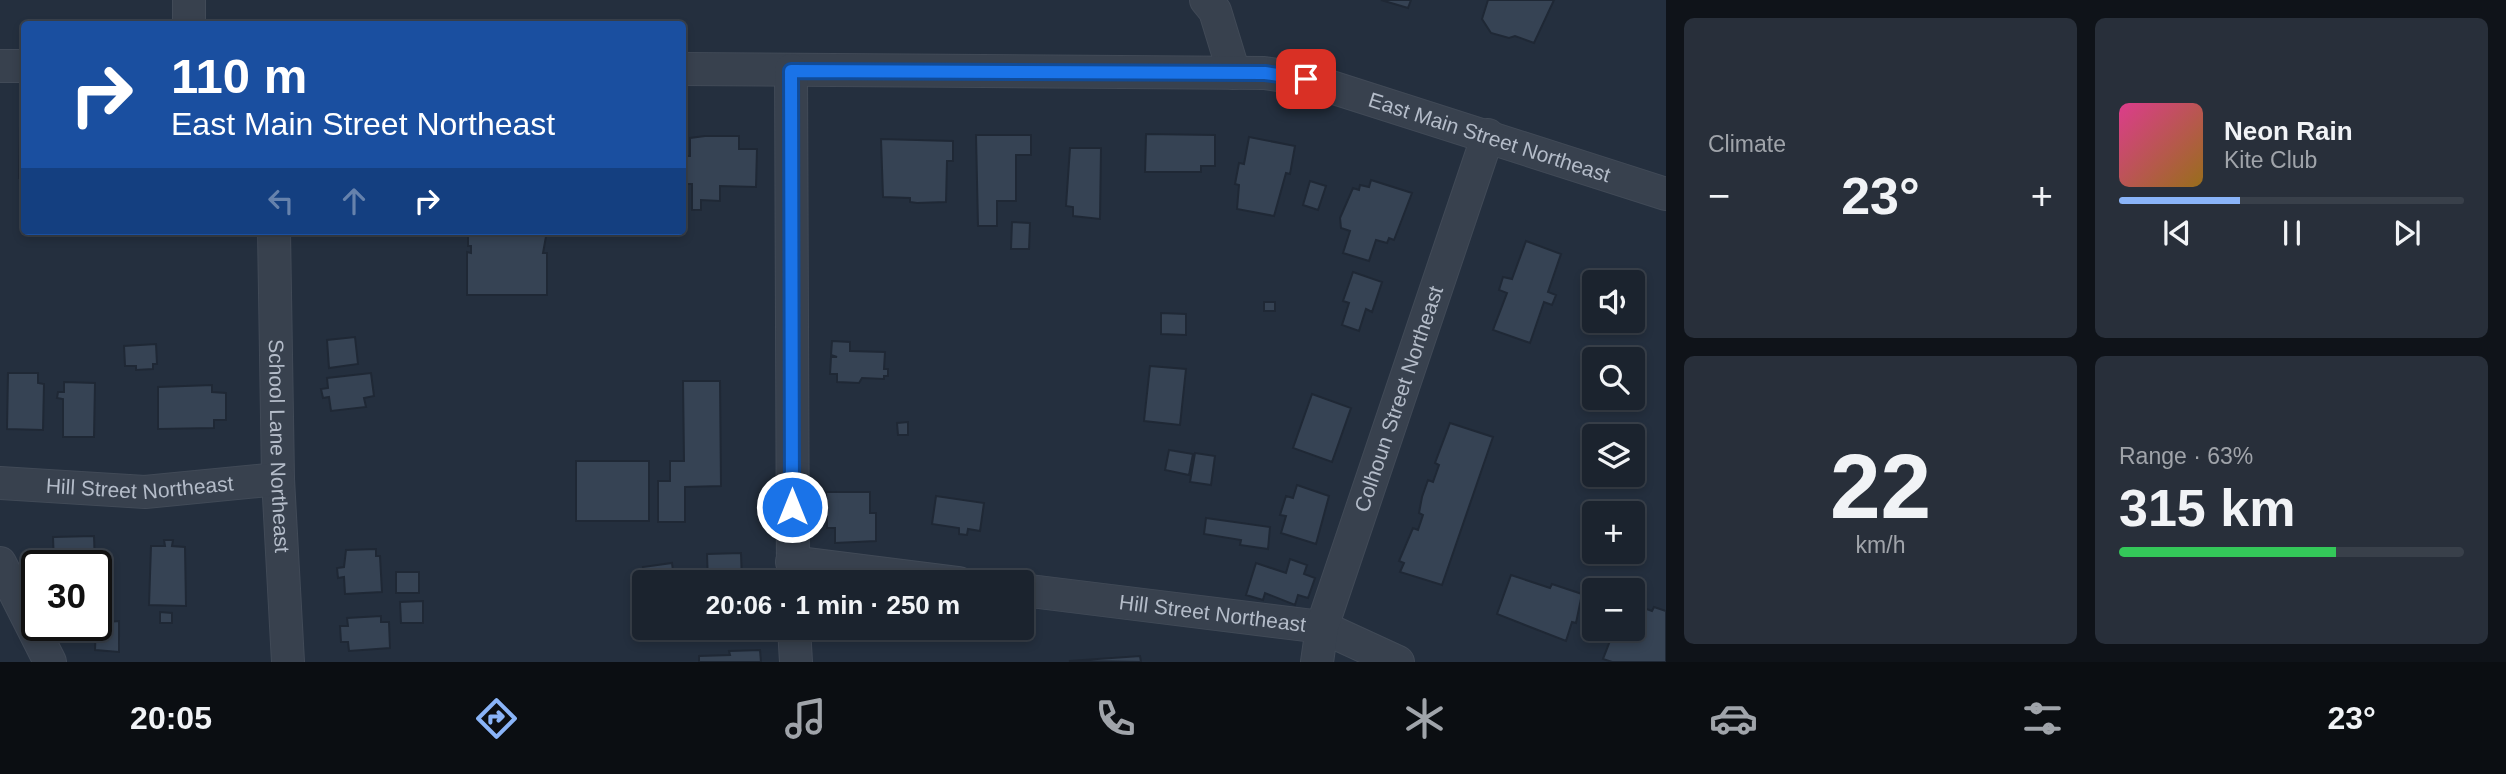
<!DOCTYPE html>
<html lang="en">
<head>
<meta charset="utf-8">
<style>
  :root { --surface:#1b232e; --page:#282f3a; --text:#f1f3f6; --muted:#a0a4aa; --line:#39404a; --accent:#8ab4f8 }
  body { margin:0; font-family:Arial,sans-serif; background:var(--page); color:var(--text); height:100vh; display:flex; flex-direction:column; font-size:26px; white-space:nowrap }
  * { box-sizing:border-box; margin:0 }
  p { font-size:23px; color:var(--muted) }
  .icon { flex:none; width:38px; height:38px; fill:none; stroke:currentColor; stroke-width:2; stroke-linecap:round; stroke-linejoin:round }
  .map { position:relative; flex:1; overflow:hidden }
  .details { display:flex; flex-direction:column; gap:18px; padding:18px; background:#0f1319; width:840px }
  .details>* { flex:none }
  .banner { position:absolute; left:21px; top:21px; width:665px; height:214px; border-radius:7px; box-shadow:0 4px 10px #0003,0 0 0 2px var(--line); background:#1a4fa0; color:#fff; overflow:hidden }
  .controls { position:absolute; left:1582px; top:270px; display:grid; gap:14px }
  .controls a { display:grid; place-items:center; width:63px; height:63px; border-radius:7px; background:var(--surface); box-shadow:0 4px 10px #0003,0 0 0 2px var(--line); font-size:35px }
  .speed { position:absolute; left:21px; top:550px; display:flex; gap:14px; font-size:35px; font-weight:700; text-align:center }
  .speed>* { display:grid; place-content:center; width:91px; height:91px; border-radius:50%; background:var(--surface); box-shadow:0 4px 10px #0003,0 0 0 2px var(--line); line-height:1 }
  .speed .limit { border:4px solid #111; border-radius:10px; background:#fff; color:#111 }
  .pin { position:absolute; display:grid; place-items:center; width:60px; height:60px; color:#fff; margin:-30px; border-radius:14px; box-shadow:0 4px 10px #0006 }
  .me { position:absolute; width:77px; margin:-38px; rotate:0deg; stroke-linejoin:round; filter:drop-shadow(0 0 5px #0008) }
  .turn { display:flex; align-items:center; gap:24px; height:147px; padding:0 35px; font-size:32px }
  .turn .icon { width:91px; height:91px; stroke-width:2.5 }
  .turn b { display:block; font-size:49px; line-height:60px }
  .lanes { display:flex; align-items:center; height:66px; padding:0 35px; background:#0003; justify-content:center; gap:35px; direction:ltr }
  .lanes .off { opacity:.35 }
  .big { font-size:52px; font-weight:600; line-height:1.1 }
  .details .tile { flex:1; display:flex; flex-direction:column; justify-content:center; gap:10px; min-width:0; padding:0 24px; border-radius:10px; background:var(--page) }
  .details .dial { align-items:center; gap:0 }
  .dial b { font-size:91px; line-height:1 }
  .song { display:flex; align-items:center; gap:21px }
  .cover { width:84px; height:84px; border-radius:10px; background:linear-gradient(135deg,hsl(330 70% 55%),hsl(40 70% 35%)) }
  .played { height:7px; border-radius:4px; background:linear-gradient(90deg,var(--accent) 35%,var(--line) 35%) }
  .keys { display:flex; justify-content:space-around; direction:ltr }
  .heat { display:flex; justify-content:space-between; align-items:center; font-size:38px; direction:ltr }
  .charge { height:10px; border-radius:5px; background:linear-gradient(90deg,#34c759 63%,var(--line) 0) }
  .details .tiles { flex:1; display:grid; gap:18px; grid-template-columns:repeat(2,1fr) }
  .trip { position:absolute; left:632px; top:570px; width:402px; height:70px; border-radius:7px; background:var(--surface); box-shadow:0 4px 10px #0003,0 0 0 2px var(--line); font-weight:600; line-height:70px; text-align:center }
  .tab-bar { display:flex; height:112px; justify-content:space-around; align-items:center; background:#0b0e12; color:var(--muted) }
  .tab-bar .icon { width:49px; height:49px }
  .tab-bar .selected { color:var(--accent) }
  .tab-bar b { font-size:32px; color:var(--text) }
  main { display:flex; flex:1; min-height:0 }
  .map>svg:first-child { display:block }
  .building { fill:#364354; stroke:#1f2835; stroke-width:2 }
  .lines { fill:none; stroke-linecap:round; stroke-linejoin:round }
  .minor-casing { stroke:#414a57; stroke-width:34 }
  .minor { stroke:#38414e; stroke-width:32 }
  .route-casing { stroke:#114b97; stroke-width:18 }
  .route { stroke:#1a73e8; stroke-width:12 }
  .labels { text-anchor:middle; stroke-width:7; stroke-linejoin:round; paint-order:stroke }
  .street-label { font-size:21px; fill:#b4bcc9; stroke:#1d2633 }
</style>
</head>
<body>
<main>
<div class="map">
<svg width="1666" height="662" viewBox="0 0 1666 662">
  <rect width="100%" height="100%" fill="#242f3e"/>
  <!-- building -->
  <path class="building" d="M1381 0H1411L1408 8Z
    M1488 0H1554L1534 43 1515 36 1509 38 1491 33 1482 19Z
    M20 127H24V178H19Z
    M1146 134 1215 135V166H1201V172H1145Z
    M976 135H1031V155H1016V201H997V226H978Z
    M705 136H739V149H757L756 187 720 186V201L701 200V210H692V184H682V156H690V138Z
    M1249 137 1295 146 1290 174 1286 173 1274 216 1237 209 1239 185 1235 184 1239 163 1244 164Z
    M881 139 953 141V161H947L946 202 917 203 910 202V198L883 197Z
    M1070 148H1101L1100 219 1073 216V207L1066 206Z
    M1371 180 1412 193 1394 240 1389 238 1387 243 1376 240 1369 261 1343 253 1350 231 1341 228 1340 218 1353 188 1359 190 1360 185 1369 187Z
    M1310 181 1326 186 1318 210 1303 205Z
    M1012 222 1030 223 1029 249H1011Z
    M468 231H547L543 253H547V295H467V252L471 253V246H468Z
    M1526 241 1561 254 1548 292 1556 295 1552 305 1544 302 1530 343 1493 330 1507 293 1499 290 1503 277 1512 279Z
    M1353 272 1382 282 1372 312 1366 309 1359 331 1342 325 1349 303 1343 301Z
    M1264 302H1275V311H1264Z
    M1161 313 1186 314V335L1161 334Z
    M355 337 358 364 329 368 327 340Z
    M832 341 850 342V351L885 352 884 369H888V376H884V379L862 378 859 383 837 382V374H830L831 357H837L831 355Z
    M156 344 157 364H153V369L136 370V366H125L124 346Z
    M1150 366 1186 369 1180 425 1144 421Z
    M8 373H38V383L44 384 43 430 7 429Z
    M371 373 374 396 364 398 366 407 331 411 329 397 323 398 321 389 328 388 327 378Z
    M683 381H720L721 486 685 487V522H658V481H670V461H684Z
    M64 382 95 383 94 437H63V399L57 398 58 392H64Z
    M212 385V392L226 393V420H214V428L158 429V387Z
    M1312 394 1351 408 1332 462 1293 448Z
    M908 422V435H898L897 423Z
    M1450 423 1493 437 1442 585 1400 572 1404 563 1399 561 1413 528 1418 530 1423 515 1419 513 1422 497 1428 480 1433 482 1439 465 1435 463Z
    M1169 450 1193 454 1189 475 1165 470Z
    M1195 453 1215 456 1211 485 1190 482Z
    M576 461H649V521H576Z
    M1297 485 1329 496 1316 544 1281 533 1286 516 1280 515 1286 496 1293 498Z
    M826 492H870V513H876V541L835 543V528H827Z
    M936 496 984 503 980 531 968 529 967 535 959 534V528L932 524Z
    M1206 518 1270 527 1268 549 1240 545 1241 540 1204 534Z
    M94 536 95 565H54L53 537Z
    M164 540H173L172 546 185 547 186 606 149 605 151 546H165Z
    M376 549V556H380L382 592 345 594 344 577 338 578 337 568 344 567 346 550Z
    M741 553 742 583H708L707 554Z
    M1290 559 1307 565 1304 574 1315 578 1308 598 1298 595 1295 605 1265 593 1263 600 1246 595 1256 563 1286 573Z
    M672 563 674 579 645 583 643 567Z
    M396 572H419V593H396Z
    M1511 575 1550 588 1552 584 1582 594 1576 623 1572 622 1566 641 1497 614Z
    M423 601V623H401L400 602Z
    M1633 604 1652 611 1654 607 1666 611V662H1612L1603 659 1615 628H1633Z
    M160 612 172 613V623H160Z
    M381 616V622H389L390 648 349 651 348 642H341L340 626H348L347 618Z
    M119 621V652L95 650 96 623Z
    M710 628H744V632L710 633Z
    M826 628H873V630H862V636L827 638Z
    M760 650 761 662H699V656L730 655 729 651Z
    M1140 656 1141 662 1069 661Z"/>
  <g class="lines">
    <defs>
      <g id="minor">
        <path d="M1206 0 1215 11 1234 73"/>
        <path d="M189 24V0"/>
        <path d="M0 66H24"/>
        <path id="s1" d="M682 69 1264 73 1306 79 1666 194"/>
        <path d="M791 70 793 583"/>
        <path id="s2" d="M274 231 278 479 288 662"/>
        <path id="s3" d="M0 483 145 492 278 479"/>
        <path d="M792 562 959 583"/>
        <path d="M0 563 50 662"/>
        <path id="s4" d="M1022 590 1322 627 1398 662"/>
        <path d="M794 628 796 662"/>
        <path id="s5" d="M1317 662 1322 627 1488 135"/>
      </g>
    </defs>
    <!-- minor casing -->
    <use href="#minor" class="minor-casing"/>
    <!-- minor -->
    <use href="#minor" class="minor"/>
  </g>
  <g class="lines">
    <defs>
      <path id="route" d="M792 507 791 71 1265 73 1306 79"/>
    </defs>
    <!-- route casing -->
    <use href="#route" class="route-casing"/>
    <!-- route -->
    <use href="#route" class="route"/>
  </g>
  <g class="labels">
    <!-- street labels -->
    <g class="street-label">
      <text dy="7" stroke="none"><textPath href="#s1" startOffset="817">East Main Street Northeast</textPath></text>
      <text dy="7" stroke="none"><textPath href="#s5" startOffset="276">Colhoun Street Northeast</textPath></text>
      <text dy="7" stroke="none"><textPath href="#s2" startOffset="215">School Lane Northeast</textPath></text>
      <text dy="7" stroke="none"><textPath href="#s3" startOffset="140">Hill Street Northeast</textPath></text>
      <text dy="7" stroke="none"><textPath href="#s4" startOffset="192">Hill Street Northeast</textPath></text>
    </g>
  </g>
</svg>
<div class="controls">
<a><svg class="icon" aria-label="sound" viewBox="0 0 24 24"><path d="M4 9h4l5-4v14l-5-4H4zM17 9q2 3 0 6"/></svg></a>
<a><svg class="icon" aria-label="search" viewBox="0 0 24 24"><circle cx="10" cy="10" r="6"/><path d="M15 15l6 6"/></svg></a>
<a><svg class="icon" aria-label="layers" viewBox="0 0 24 24"><path d="M12 4l9 5-9 5-9-5zM3 14l9 5 9-5"/></svg></a>
<a>+</a>
<a>−</a>
</div>
<div class="speed"><div class="limit">30</div></div>
<div class="pin" style="left:1306px;top:79px;background:#d93025"><svg class="icon" aria-label="arrive" viewBox="0 0 24 24"><path d="M6 21V4h12l-3 4 3 4H6"/></svg></div>
<svg class="me" style="left:792px;top:507px" viewBox="-20 -20 40 40"><circle r="17" fill="#1a73e8" stroke="#fff" stroke-width="3"/><path d="M0-11L8 9 0 5-8 9z" fill="#fff"/></svg>
<div class="trip">20:06 · 1 min · 250 m</div>
<div class="banner">
<div class="turn"><svg class="icon" aria-label="right" viewBox="0 0 24 24"><path d="M7 20v-9h11M14 6l5 5-5 5"/></svg><div><b>110 m</b>East Main Street Northeast</div></div>
<div class="lanes"><svg class="icon off" aria-label="left" viewBox="0 0 24 24"><path d="M17 20v-9H6M10 6l-5 5 5 5"/></svg><svg class="icon off" aria-label="ahead" viewBox="0 0 24 24"><path d="M12 20V5M6 11l6-6 6 6"/></svg><svg class="icon" aria-label="right" viewBox="0 0 24 24"><path d="M7 20v-9h11M14 6l5 5-5 5"/></svg></div>
</div>
</div>
<section class="details">
<div class="tiles">
<div class="tile"><p>Climate</p>
<div class="heat"><a>−</a><b class="big">23°</b><a>+</a></div>
</div>
<div class="tile">
<div class="song"><i class="cover"></i><div><b>Neon Rain</b><p>Kite Club</p></div></div>
<div class="played"></div>
<div class="keys"><svg class="icon" aria-label="previous" viewBox="0 0 24 24"><path d="M18 5L8 12l10 7zM5 5v14"/></svg><svg class="icon" aria-label="pause" viewBox="0 0 24 24"><path d="M8 5v14M16 5v14"/></svg><svg class="icon" aria-label="next" viewBox="0 0 24 24"><path d="M6 5l10 7-10 7zM19 5v14"/></svg></div>
</div>
<div class="tile dial"><b>22</b><p>km/h</p></div>
<div class="tile"><p>Range · 63%</p><b class="big">315 km</b><div class="charge"></div></div>
</div>
</section>
</main>
<nav class="tab-bar">
<b>20:05</b>
<svg class="icon selected" aria-label="directions" viewBox="0 0 24 24"><path d="M12 3l9 9-9 9-9-9zM9 14v-3h6M13 9l2 2-2 2"/></svg>
<svg class="icon" aria-label="music" viewBox="0 0 24 24"><path d="M9 18V5l10-2v13"/><circle cx="6" cy="18" r="3"/><circle cx="16" cy="16" r="3"/></svg>
<svg class="icon" aria-label="phone" viewBox="0 0 24 24"><path d="M5 4h4l2 5-3 2q2 4 5 5l2-3 5 2v4C11 20 4 13 5 4z"/></svg>
<svg class="icon" aria-label="climate" viewBox="0 0 24 24"><path d="M12 3v18M4 7l16 10M4 17L20 7"/></svg>
<svg class="icon" aria-label="car" viewBox="0 0 24 24"><path d="M5 17H2v-5l4-1 3-4h7l3 4 3 1v5h-3M9 17h6M6 11h13"/><circle cx="7" cy="17" r="2"/><circle cx="17" cy="17" r="2"/></svg>
<svg class="icon" aria-label="filters" viewBox="0 0 24 24"><path d="M4 7h16M4 17h16"/><circle cx="9" cy="7" r="2"/><circle cx="15" cy="17" r="2"/></svg>
<b>23°</b>
</nav>
</body>
</html>
